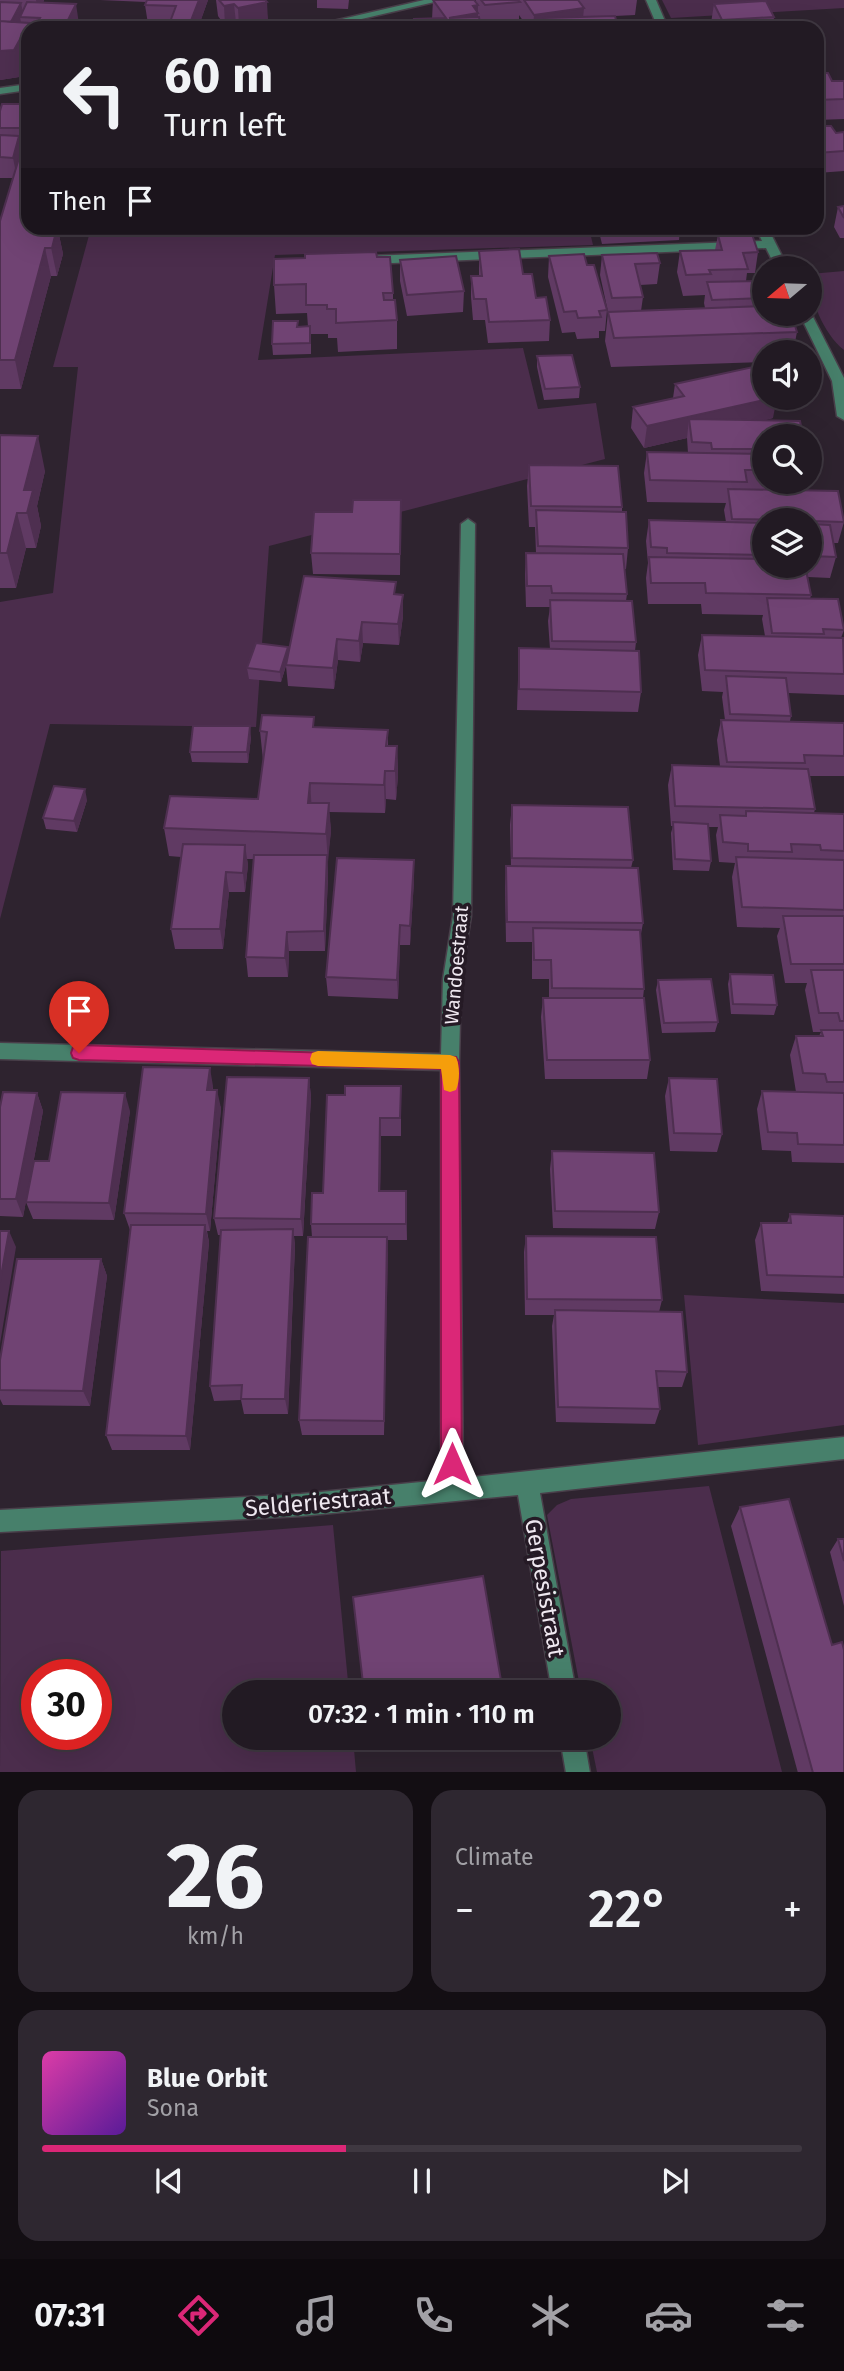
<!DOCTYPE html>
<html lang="en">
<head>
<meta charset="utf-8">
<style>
  :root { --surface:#221a23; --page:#2e2730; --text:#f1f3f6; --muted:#a2a1a6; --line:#3f3841; --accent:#db2777 }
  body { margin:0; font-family:"Fira Sans",sans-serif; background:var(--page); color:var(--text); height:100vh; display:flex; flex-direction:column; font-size:26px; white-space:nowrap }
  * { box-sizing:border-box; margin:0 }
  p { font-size:23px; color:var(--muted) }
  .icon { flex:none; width:38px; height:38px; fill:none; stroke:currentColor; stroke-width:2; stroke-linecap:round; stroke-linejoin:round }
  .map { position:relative; height:1772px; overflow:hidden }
  .drawer { display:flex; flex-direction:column; gap:18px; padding:18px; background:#130e13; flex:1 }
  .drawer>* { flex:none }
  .guide { position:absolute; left:21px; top:21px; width:803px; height:214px; border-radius:21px; box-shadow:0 7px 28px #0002,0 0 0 2px var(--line); background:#221a23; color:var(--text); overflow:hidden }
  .needle { width:46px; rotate:251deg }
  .buttons { position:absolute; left:752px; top:256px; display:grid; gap:14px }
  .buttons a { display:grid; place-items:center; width:70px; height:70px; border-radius:50%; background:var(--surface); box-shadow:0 7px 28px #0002,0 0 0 2px var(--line); font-size:35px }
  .speed { position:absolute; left:21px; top:1659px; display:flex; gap:14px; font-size:35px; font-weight:700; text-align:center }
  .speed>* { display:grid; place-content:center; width:91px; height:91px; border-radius:50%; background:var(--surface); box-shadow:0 7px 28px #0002,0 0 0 2px var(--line); line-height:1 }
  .speed .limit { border:10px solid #d22; background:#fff; color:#111 }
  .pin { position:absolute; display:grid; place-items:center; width:60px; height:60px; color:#fff; margin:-72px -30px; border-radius:50% 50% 50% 0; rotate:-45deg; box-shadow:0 0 7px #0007 }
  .pin .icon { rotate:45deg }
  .me { position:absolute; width:77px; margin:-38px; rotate:0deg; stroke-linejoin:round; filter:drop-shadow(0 0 5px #0008) }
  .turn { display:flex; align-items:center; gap:24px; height:147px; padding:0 28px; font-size:32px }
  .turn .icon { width:91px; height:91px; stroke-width:2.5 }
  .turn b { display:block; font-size:49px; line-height:60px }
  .then { display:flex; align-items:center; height:66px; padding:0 28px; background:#0003; gap:14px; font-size:26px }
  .big { font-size:52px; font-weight:600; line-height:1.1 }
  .drawer .tile { flex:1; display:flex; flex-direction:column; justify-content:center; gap:10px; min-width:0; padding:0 24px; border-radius:21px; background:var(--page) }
  .drawer .dial { align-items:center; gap:0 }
  .dial b { font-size:91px; line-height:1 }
  .song { display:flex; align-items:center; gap:21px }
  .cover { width:84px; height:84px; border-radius:10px; background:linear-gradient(135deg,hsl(320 70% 55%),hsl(270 70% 35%)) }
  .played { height:7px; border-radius:4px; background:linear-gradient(90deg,var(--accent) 40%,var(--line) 40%) }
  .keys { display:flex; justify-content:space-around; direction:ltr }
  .heat { display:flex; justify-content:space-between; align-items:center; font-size:38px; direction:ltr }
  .drawer .tiles { flex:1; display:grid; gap:18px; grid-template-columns:1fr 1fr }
  .tile:last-child { grid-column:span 2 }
  .trip { position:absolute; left:222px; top:1680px; width:399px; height:70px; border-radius:35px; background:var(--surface); box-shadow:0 7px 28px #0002,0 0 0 2px var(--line); font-weight:600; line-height:70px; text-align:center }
  .tabs { display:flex; height:112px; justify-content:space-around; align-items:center; background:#0e0a0e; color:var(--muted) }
  .tabs .icon { width:49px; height:49px }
  .tabs .current { color:var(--accent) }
  .tabs b { font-size:32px; color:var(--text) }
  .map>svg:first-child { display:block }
  .green { fill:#4b2d4c; fill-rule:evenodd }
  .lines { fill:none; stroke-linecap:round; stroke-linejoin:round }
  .minor-casing { stroke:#493f4a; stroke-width:3 }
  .minor { fill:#47806b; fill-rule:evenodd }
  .wall { fill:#603a63; fill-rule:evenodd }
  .shaded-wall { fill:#4e2f50 }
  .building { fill:#704373; stroke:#4e2f50; stroke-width:2 }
  .route { fill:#db2777; stroke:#8e194d; stroke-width:2 }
  .slow { fill:#f59e0b }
  .labels { text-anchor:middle; stroke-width:7; stroke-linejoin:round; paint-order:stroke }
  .street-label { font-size:19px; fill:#efe8f0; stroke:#251a25 }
  .near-street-label { font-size:23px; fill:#efe8f0; stroke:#251a25 }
</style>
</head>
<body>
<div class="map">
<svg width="844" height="1773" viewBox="0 0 844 1773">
  <rect width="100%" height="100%" fill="#2e232f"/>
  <!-- green -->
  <path class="green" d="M662 0H844V8L671 18Z
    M91 228H589L593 245 275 255 258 360 523 348 538 409 596 403 605 459 269 546 256 727 50 724 0 919V602L53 593 78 367H53Z
    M844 271V350C823 333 810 300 810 274Z
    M684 1295 844 1303V1425L698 1445Z
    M709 1486 782 1772H597L590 1738H609V1692H581L547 1515 557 1505 571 1499Z
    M333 1525 349 1692H234V1738H353L356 1772H0L1 1551ZM37 1675H96V1734H37Z"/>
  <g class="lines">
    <defs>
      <path id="minor" d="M424 0H443L323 28H303Z
        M646 0H656L668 28H658Z
        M28 84V90L0 94V88Z
        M756 228H768L788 268H776L766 248 368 264 362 260 368 256 762 241Z
        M810 311 844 378V420L837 416 832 381 799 313Z
        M468 519 475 524 471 916 461 979 459 1062 463 1478 844 1437V1459L540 1493 576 1692H552L518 1495 301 1516 0 1532V1510L301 1494 441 1480V1070L0 1059V1043L441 1054 443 979 453 916 461 524Z
        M560 1738H584L590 1773H566Z"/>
    </defs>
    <!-- minor casing -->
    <use href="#minor" class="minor-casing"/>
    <!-- minor -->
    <use href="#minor" class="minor"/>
  </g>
  <!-- wall -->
  <path class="wall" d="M0 0H44L43 3 79 24 77 28H28V75H27L25 66 19 77 0 80Z
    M100 0H208L198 28H171L170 25 148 24 145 5 146 2Z
    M216 0H265L268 21 239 27 236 23 225 26 218 16Z
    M317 0H349L348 9 317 8Z
    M433 0 476 2V0H637L635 15 615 16 618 28H528L519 15V22L484 25 479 18 481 28H414V19H432Z
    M714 4 774 17 773 28H713L711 23Z
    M817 73 832 81H844V119L817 120Z
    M28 104V228H59L58 230 63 254 57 276H51L21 389H0V221L13 178H0V111Z
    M817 126 836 133 844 132V171L817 173Z
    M844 206V238H840L834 227 838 207Z
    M598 228H680L679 240 602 244Z
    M718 235 758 252 755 273H747L746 281 765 298 764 306 797 332 793 352H765V362L611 367 605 341 608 312 600 275 602 255 660 263 657 284 640 285 643 297 641 311 705 308 704 303 705 295 683 296 677 272 680 251 715 250Z
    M479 251 523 274 550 320 549 341 488 343 485 320H473L471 297V276H479Z
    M549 256 587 265 607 310 605 331H599V338L577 339 575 332 562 333 548 277Z
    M377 257 393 293V300L397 320V349L338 352 337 338H328V334H311V354L273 355 272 344 298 327H308L307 313 276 314 274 285Z
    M400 260 464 291 463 312 407 316 400 281Z
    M537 356 580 387 579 398 544 400 537 367Z
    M675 384 773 418 764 420 765 436V481H767L765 490 844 522 838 543H833L836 557 830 578 808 577 811 595 810 599 844 630 841 638 844 642V695L788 693 791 716 790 721 844 723V776H810L815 809 814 813 844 814V1163L792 1162 791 1151 762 1150 757 1109 762 1091 796 1092 790 1055 796 1036H819L821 1032H813L805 990 807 983H785L777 936 780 928 737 927 732 877 735 863 719 862 716 835 718 827H708L711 861 709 871 673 870 671 833 673 826H671L668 785 672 765 720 766 717 740 721 720H725L722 697 723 692 702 691 698 655 702 635 765 636 762 619 763 615 702 614 701 604H648L646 578 648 563 646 541 649 520 726 522 724 510 726 503 647 502 644 473 647 452 688 453 687 438 644 448 631 428 633 407 673 398ZM765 520H810V565H765Z
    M0 435 45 471 37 506 41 526 36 548H26L16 588H0Z
    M529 465 622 507V512L628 548 626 569H624L627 594 626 601 636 642 635 651 641 692 638 712 517 710 519 648 550 649 548 621 550 607H526L525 574 526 553H536L535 527H529L527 486Z
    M401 500 400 575 313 574 311 553 352 512Z
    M396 594 403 595V616L399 645 363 643 360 662 338 660 334 689 288 686 286 666 281 682 249 679 247 668 288 654Z
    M315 727 388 730V746H397L398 775 396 800 386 799 385 813 329 812 331 831 327 862 328 875 325 951H289L288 977H248L246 957 254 859H247L248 865 245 892H229L223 949H175L171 929 181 857 169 856 164 828 258 799 263 760 260 731Z
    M251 737 248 763 192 762 190 752Z
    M87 800 77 832 46 829 43 818Z
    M512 805 633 860 631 868 643 923 640 939 644 989 643 998 650 1060 647 1079H545L541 1017 543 998H549V979H532V942H506L505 886 506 866 511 867 510 825Z
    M414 880 410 945H400L398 999 328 996 326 977Z
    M730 974 777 1005 774 1015 731 1014 728 984Z
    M658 980 718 1022 715 1032 662 1033 656 990Z
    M309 1078 311 1097 303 1236H294L295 1246 288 1414H244L241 1400 214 1401 210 1386 221 1235H218L214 1218Z
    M669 1078 722 1134 717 1152 670 1151 665 1096Z
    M213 1086V1090L221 1108 210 1231H207L209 1242 190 1450H112L106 1435 130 1230 124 1213Z
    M401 1086V1136H381L380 1191H406L407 1240H387L384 1435H302L299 1420 312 1237 311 1224 323 1193 345 1095Z
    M37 1093 43 1111 23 1217 0 1216V1107Z
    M130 1111 114 1220 33 1219 26 1202 49 1161Z
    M552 1151 659 1212 655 1229 553 1228 550 1169Z
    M790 1214 844 1216V1294L761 1291 755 1240 761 1223H787Z
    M526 1236 662 1300 659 1312 687 1372 682 1387H658L660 1409 655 1424 556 1422 552 1326 554 1315H525L524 1252Z
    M101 1259 107 1276 90 1406 3 1405 0 1399V1360Z
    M740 1507 844 1773H798L731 1526Z
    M838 1539H844V1606L830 1552Z"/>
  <!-- shaded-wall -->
  <path class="shaded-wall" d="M36 0H44L38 12Z
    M199 0H208L198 28H191L190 23Z
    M267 2 268 21 239 27 238 8Z
    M21 3 24 17H20L22 28 7 29Z
    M76 4 79 24 77 28H64Z
    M234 4 236 23 225 26 224 6Z
    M478 5V28L449 18 473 6Z
    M584 8 582 28 544 18V28H533L534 15Z
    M29 23 30 28H28V61L19 77 0 80V51Z
    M19 136 23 156 17 178 13 158Z
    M47 228H59L58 230 63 254 57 276Z
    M45 248 51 276 21 389 15 360Z
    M777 397 773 418 692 437 689 419 687 438 644 448 647 426Z
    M38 436 45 471 37 506 41 526 36 548 27 513 24 490Z
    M17 513 26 548 16 588 7 553Z
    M403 595V616L399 645 398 624Z
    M362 622 363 643 360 662 359 641Z
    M337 639 338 660 334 689 333 668Z
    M288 647V658L281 682 280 672Z
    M250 726 251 737 248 763 247 752Z
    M397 746 398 775 396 800 395 771Z
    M385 771 386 799 385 813 384 785Z
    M310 783 312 811 308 803Z
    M85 789 87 800 77 832 74 821Z
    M329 803 331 831 328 862 326 834Z
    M245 845 248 865 245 892 243 873Z
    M327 855 328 875 325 951 324 931Z
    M414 860V880L410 945V926Z
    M226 872 229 892 223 949 220 929Z
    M400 925V945L398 999 397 980Z
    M287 932 289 951 288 977 285 958Z
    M210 1068 213 1086 211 1108 207 1090Z
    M309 1078 311 1097 303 1236 301 1219Z
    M217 1090 221 1108 210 1231 206 1214Z
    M37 1093 43 1111 23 1217 16 1199Z
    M125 1093 130 1111 114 1220 109 1203Z
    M380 1118 381 1136 380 1209 379 1191Z
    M205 1225 209 1242 190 1450 186 1436Z
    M293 1229 295 1246 288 1414 285 1399Z
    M9 1231 16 1247 0 1344V1282Z
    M387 1237 388 1254 384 1435V1421Z
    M101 1259 107 1276 90 1406 83 1391Z"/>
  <!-- building -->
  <path class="building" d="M147 0H199L190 23 170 22 176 6 145 5Z
    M219 0H265L267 2 238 8 234 4 224 6Z
    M433 0H474L478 5 473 6 478 13 449 18 479 17 481 28H415L414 19 446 18Z
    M481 0H518L520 2 485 5Z
    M524 0H578L584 8 534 15Z
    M766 1 774 17 722 20 714 4Z
    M0 2 21 3 11 22 0 21Z
    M27 2 76 4 64 28 35 27 40 18 20 17Z
    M615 16 618 28H546L544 18Z
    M0 21 29 23 14 50 0 51Z
    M817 73H828L832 81H844V99L817 100Z
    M2 104H28V128H0V111Z
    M817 126H831L836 133 844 132V151L817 153Z
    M0 135 19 136 13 158 0 157Z
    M23 145H28V228H57L52 248H45L15 360H0V221Z
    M844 206V218L838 207Z
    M752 234 758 252 743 253 748 269 709 270 711 274 686 275 680 251 722 250 718 235Z
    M519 249 523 274H532L536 298 546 297 550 320 489 322 486 299H474L471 276H482L479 251Z
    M376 252 377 257H390L393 293H383L384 300H395L397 320 336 323V309H327V305H306V284L274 285V259L305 258V254Z
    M657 253 660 263 635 264 643 297 612 298 602 255Z
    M584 254 587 265H594L607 310 599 311 601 317 578 318 576 311 564 312 549 256Z
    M456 256 464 291 407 295 400 260Z
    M759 281 765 298 712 300 707 282Z
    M765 306V313H791L797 332 614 338 608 312Z
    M273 321H298L297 327 310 326V343L272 344Z
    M572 355 580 387 545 389 537 356Z
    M753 367 765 382V397H777L647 426 633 407 684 396 675 384Z
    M689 419 800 421 803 436H765V449H712L711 443 692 442Z
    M0 435 38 436 24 490H33L27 513H17L7 553H0Z
    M647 452 765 454V470H745L747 482 650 480Z
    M529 465 618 466 622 507 531 506Z
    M728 489 838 491 844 522 810 521V520L732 519Z
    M353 500H401L400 554 311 553 314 512H352Z
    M536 510 626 512 628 548 538 546Z
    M649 520 765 523V555L667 553V548L651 547Z
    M810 524 830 525 836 557 810 556Z
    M526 553 623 554 627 594 552 593 551 586H527Z
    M649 557 765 559V565H805L811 595 706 593 705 583H651Z
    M304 576 396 582 394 594 403 595 398 624 362 622 359 641 337 639 333 668 286 665Z
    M767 598 838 599 844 630 823 629 824 634 772 633Z
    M550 600 632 601 636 642 552 641Z
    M702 635 843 638 844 674 705 670Z
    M256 643 288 647 280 672 247 668Z
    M519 648 639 651 641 692 519 689Z
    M726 676 786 678 791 716 730 714Z
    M262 715 314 717 313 727 388 730 386 746H397L395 771H385L384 785 310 783 308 803H329L326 834 164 828 170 796 258 799 267 732 260 731Z
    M721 720 844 723V756L804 755 805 763 727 762Z
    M193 726H250L247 752H190Z
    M672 765 808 769 815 809 675 806Z
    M54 786 85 789 74 821 43 818Z
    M512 805 628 807 633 860 512 858Z
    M746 811 844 814V851L821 850 820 845 791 844 792 852 748 851V844L723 842 720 815 746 816Z
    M673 822 708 824 711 861 675 859Z
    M183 844 245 845 243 873 226 872 220 929H171Z
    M254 855H327L324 931 287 932 285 958 246 957Z
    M736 857 844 860V910L742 907Z
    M337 858 414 860 410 926 400 925 397 980 326 977Z
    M506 866 638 868 643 923 507 922Z
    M783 916H844V964H791Z
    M533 928 640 930 644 989 552 988 551 960H534Z
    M811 970H844V1021H840L838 1013H819Z
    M730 974 773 975 777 1005 733 1004Z
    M711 979 718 1022 664 1023 658 980Z
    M543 998H644L650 1060H547Z
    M821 1030H844V1082H827L825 1074 803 1073 796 1036H823Z
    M143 1067 210 1068 207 1090H217L206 1214 124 1213Z
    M227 1077 309 1078 301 1219 214 1218Z
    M669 1078 717 1079 722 1134 674 1133Z
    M345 1086H401L400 1118H380L379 1191H406V1224H311L312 1193H323L327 1095H345Z
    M762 1091 844 1093V1145L798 1144 797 1133 768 1132Z
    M3 1092 37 1093 16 1199H0V1107Z
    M61 1092 125 1093 109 1203 26 1202 34 1161H49Z
    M552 1151 654 1153 659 1212 555 1211Z
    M790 1214 844 1216V1277L767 1275 761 1223H791Z
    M131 1225H205L186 1436 106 1435Z
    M293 1229 285 1399H241L242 1385 210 1386 221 1230Z
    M0 1231H9L0 1282Z
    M526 1236 656 1237 662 1300 527 1299Z
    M308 1237H387L384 1421 299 1420Z
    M17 1259H101L83 1391 0 1390V1360Z
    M555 1310 682 1312 687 1372 656 1371 660 1409 558 1407Z
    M789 1499 832 1645 842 1642 844 1650V1773H813L740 1507Z
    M838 1539H844V1561Z
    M483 1576 503 1692H364L353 1597Z"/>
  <!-- route -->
  <path class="route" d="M79 1045 456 1057 459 1062 462 1464 459 1471 452 1474 444 1471 441 1464V1069L79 1060 73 1058 71 1053 73 1047Z"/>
  <!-- slow -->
  <path class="slow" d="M318 1051 450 1055 456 1057C460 1066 460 1081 456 1090L450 1092 444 1090 441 1069 318 1066 312 1064 310 1059 312 1053Z"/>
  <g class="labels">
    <!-- street labels -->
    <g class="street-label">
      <text transform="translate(456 965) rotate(-85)" y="7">Wandoestraat</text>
    </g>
    <!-- near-street labels -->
    <g class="near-street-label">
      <text transform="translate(318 1502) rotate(-5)" y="8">Selderiestraat</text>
      <text transform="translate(545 1588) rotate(80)" y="8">Gerpesistraat</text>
    </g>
  </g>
</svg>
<div class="buttons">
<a><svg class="needle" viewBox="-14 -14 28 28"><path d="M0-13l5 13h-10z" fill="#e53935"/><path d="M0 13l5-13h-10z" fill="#a2a1a6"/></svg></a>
<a><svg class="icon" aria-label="sound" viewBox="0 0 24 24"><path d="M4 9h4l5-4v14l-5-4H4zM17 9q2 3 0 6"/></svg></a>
<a><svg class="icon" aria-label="search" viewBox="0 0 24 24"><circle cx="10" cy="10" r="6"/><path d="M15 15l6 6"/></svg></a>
<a><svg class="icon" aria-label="layers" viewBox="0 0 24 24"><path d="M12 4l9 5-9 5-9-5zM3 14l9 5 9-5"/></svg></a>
</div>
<div class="speed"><div class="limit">30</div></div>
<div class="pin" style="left:79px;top:1053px;background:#d93025"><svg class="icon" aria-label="arrive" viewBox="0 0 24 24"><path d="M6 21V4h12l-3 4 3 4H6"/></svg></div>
<svg class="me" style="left:452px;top:1464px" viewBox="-20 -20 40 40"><path d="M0-17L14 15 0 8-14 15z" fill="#db2777" stroke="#fff" stroke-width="4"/></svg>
<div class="trip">07:32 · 1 min · 110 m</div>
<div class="guide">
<div class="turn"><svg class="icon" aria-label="left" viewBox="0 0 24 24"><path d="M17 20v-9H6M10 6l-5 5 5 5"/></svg><div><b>60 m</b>Turn left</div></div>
<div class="then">Then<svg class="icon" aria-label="arrive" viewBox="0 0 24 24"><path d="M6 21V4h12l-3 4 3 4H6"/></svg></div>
</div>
</div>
<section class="drawer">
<div class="tiles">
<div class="tile dial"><b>26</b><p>km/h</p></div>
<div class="tile"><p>Climate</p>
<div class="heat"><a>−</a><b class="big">22°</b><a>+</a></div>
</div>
<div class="tile">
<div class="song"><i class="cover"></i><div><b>Blue Orbit</b><p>Sona</p></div></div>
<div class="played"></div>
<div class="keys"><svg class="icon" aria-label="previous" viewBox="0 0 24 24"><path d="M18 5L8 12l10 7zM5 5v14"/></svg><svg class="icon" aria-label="pause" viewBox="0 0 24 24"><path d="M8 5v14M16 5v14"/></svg><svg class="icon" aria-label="next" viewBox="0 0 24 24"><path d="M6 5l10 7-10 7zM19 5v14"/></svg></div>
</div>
</div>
</section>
<nav class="tabs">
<b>07:31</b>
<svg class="icon current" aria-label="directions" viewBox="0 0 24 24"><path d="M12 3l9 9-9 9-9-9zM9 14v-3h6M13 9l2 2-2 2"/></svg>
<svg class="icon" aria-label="music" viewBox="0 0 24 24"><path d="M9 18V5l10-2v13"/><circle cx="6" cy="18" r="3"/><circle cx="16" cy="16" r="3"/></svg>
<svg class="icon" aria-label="phone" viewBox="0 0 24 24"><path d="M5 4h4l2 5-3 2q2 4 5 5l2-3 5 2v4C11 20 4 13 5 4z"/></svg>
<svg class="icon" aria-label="climate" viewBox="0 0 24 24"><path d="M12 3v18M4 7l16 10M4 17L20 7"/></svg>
<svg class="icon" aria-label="car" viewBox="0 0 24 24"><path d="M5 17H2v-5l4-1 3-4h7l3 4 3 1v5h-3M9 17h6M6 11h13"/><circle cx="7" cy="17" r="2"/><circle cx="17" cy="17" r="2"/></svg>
<svg class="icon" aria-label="filters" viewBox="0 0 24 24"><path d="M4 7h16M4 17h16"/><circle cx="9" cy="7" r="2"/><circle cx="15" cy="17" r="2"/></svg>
</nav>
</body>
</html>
